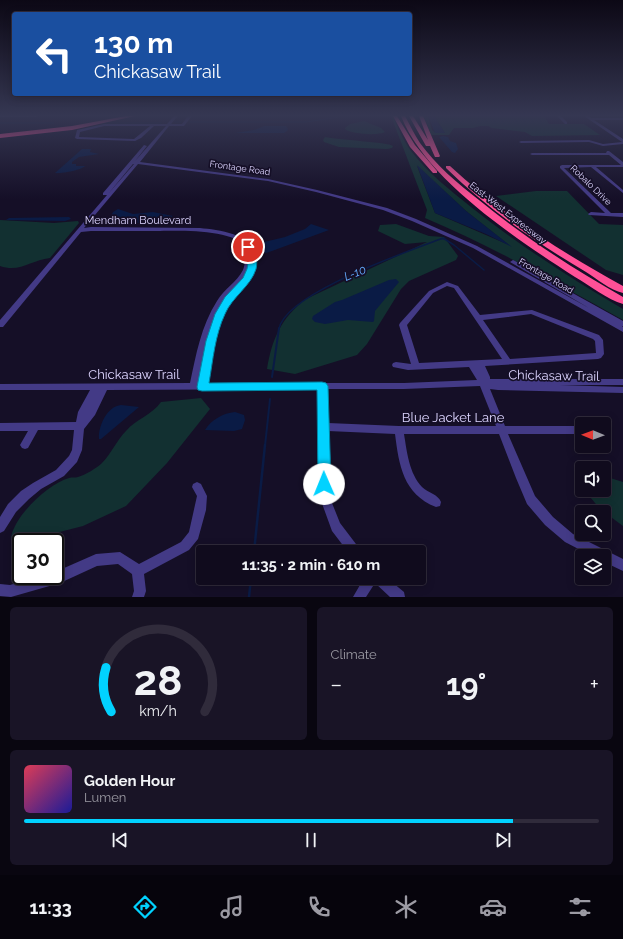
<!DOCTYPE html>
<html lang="en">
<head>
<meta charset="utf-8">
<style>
  :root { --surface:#100b1d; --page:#191426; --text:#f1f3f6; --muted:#9c9ba4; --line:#302b3b; --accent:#01d2ff }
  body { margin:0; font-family:Raleway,sans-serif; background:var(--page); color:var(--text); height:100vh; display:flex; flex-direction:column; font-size:15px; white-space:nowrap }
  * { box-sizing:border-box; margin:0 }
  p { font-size:13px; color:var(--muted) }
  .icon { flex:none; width:22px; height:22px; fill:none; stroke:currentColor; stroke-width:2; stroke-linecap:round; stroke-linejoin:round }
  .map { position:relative; height:597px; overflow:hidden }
  .side { display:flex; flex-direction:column; gap:10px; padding:10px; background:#090610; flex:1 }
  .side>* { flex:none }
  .hud { position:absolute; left:12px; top:12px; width:400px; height:84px; border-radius:4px; box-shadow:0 2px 10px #0003,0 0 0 1px var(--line); background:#1a4fa0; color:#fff; overflow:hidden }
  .needle { width:26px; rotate:271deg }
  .fabs { position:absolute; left:575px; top:417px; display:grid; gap:8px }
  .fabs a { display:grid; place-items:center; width:36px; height:36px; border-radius:4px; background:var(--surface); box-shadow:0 2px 10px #0003,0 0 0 1px var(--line); font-size:20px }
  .speed { position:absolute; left:12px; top:533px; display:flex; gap:8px; font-size:20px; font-weight:700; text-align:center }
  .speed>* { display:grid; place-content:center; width:52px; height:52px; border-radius:50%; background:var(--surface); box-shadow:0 2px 10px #0003,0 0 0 1px var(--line); line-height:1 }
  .speed .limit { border:2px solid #111; border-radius:6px; background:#fff; color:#111 }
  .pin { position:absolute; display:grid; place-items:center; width:34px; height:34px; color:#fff; margin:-17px; border:2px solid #fff; border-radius:50%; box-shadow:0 1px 4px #0007 }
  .me { position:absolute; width:44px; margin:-22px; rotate:359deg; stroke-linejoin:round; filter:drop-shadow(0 0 3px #0008) }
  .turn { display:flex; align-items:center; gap:14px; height:84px; padding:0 16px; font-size:18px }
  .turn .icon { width:52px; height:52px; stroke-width:2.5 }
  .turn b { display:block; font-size:28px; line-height:34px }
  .big { font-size:30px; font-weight:700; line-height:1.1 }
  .side .card { flex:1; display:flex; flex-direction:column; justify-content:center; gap:6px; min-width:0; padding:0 14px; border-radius:6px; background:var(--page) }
  .side .dial { align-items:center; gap:0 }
  .dial svg { height:104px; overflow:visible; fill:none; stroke:var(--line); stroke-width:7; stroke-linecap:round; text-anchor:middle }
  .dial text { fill:var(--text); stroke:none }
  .song { display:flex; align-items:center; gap:12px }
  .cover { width:48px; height:48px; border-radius:6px; background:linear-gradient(135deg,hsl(350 70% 55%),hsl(240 70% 35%)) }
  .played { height:4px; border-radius:2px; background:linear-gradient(90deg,var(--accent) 85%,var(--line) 85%) }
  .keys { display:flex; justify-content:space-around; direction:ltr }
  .heat { display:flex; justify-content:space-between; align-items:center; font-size:22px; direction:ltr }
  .side .tiles { flex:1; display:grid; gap:10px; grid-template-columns:1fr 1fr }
  .card:last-child { grid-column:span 2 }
  .trip { position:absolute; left:196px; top:545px; width:230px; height:40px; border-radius:4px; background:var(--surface); box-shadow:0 2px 10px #0003,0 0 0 1px var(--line); font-weight:700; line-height:40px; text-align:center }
  .tabs { display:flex; height:64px; justify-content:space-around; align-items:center; background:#06040c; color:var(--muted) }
  .tabs .icon { width:28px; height:28px }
  .tabs .active { color:var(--accent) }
  .tabs b { font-size:18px; color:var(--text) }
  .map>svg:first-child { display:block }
  .green { fill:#123031; fill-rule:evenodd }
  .water { fill:#0a1b45 }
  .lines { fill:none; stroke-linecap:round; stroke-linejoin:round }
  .stream-far3 { stroke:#0a1b45; stroke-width:1 }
  .stream-far2 { stroke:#0a1b45; stroke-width:1.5 }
  .stream-far1 { stroke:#0a1b45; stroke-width:2 }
  .stream { stroke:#0a1b45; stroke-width:2.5 }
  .minor { fill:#433a86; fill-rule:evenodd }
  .highway { fill:#ff5097; fill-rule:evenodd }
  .route { fill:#01d2ff; stroke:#0188a6 }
  .labels { text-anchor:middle; stroke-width:3.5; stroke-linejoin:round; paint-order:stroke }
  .far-street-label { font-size:9px; fill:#ddd5ff; stroke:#150f27 }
  .street-label { font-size:11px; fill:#ddd5ff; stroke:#150f27 }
  .water-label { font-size:12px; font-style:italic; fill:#63abff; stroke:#150f27 }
  .near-street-label { font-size:13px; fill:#ddd5ff; stroke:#150f27 }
</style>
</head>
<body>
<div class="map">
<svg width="623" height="597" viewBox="0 0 623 597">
  <rect width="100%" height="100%" fill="#150f27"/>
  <!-- green -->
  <path class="green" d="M391 116H393C398 128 403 140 411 151 428 173 450 190 471 207 519 245 570 278 623 309V320C558 284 494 247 425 218L427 210ZM417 166 466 211 509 245 435 213Z
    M424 116H428L432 130 436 133H445L434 116H544L549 124H584L600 135 532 136 525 132 492 128 488 126H480L473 128H454L449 135H431Z
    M364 121 381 128 385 132C378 136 351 134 345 129V128L350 124Z
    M325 137C337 140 388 142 393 146L392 148 387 149 339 147 324 142 323 140Z
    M536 191H567L599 224 623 225V275L606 270 496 196Z
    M0 220 54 223 78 221 79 223 50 258C31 260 20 273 0 266Z
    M396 224 429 236 444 237 458 256 456 260 409 281 401 289 367 344 357 355 295 374 267 369C272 339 281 318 306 299L427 242 405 244 378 231 380 225Z
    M201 398 210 409 167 463 126 506 83 526 36 538H11C14 516 48 484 69 478 72 477 75 478 78 477 85 475 97 468 102 463 111 454 117 440 126 431 136 419 152 415 161 402Z
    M607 477 623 482V526L600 509 586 492 589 490H604V479Z"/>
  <!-- water -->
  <path class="water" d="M428 116H434L445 133H435Z
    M264 126H286L288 129 287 131 284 133H235L254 130Z
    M443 136 448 137 450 141 456 143 458 149 455 153 452 152 439 137Z
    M82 149H91L90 152 99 154 79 157 72 162V164H76V166H85C82 170 60 174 55 173Z
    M417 165 466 211 512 247 486 234 435 213Z
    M118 209 133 214 153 212 173 216 162 223H107L113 212Z
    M69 217 71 219 65 221 6 220 9 218Z
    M311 224 329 230 272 251 266 253 260 251 258 247 260 243 285 237 305 229Z
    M396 279 399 282 375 311 374 321 373 322 348 320 325 324 315 322 312 319 313 316 335 302 342 300 389 280Z
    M121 405 139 407 101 439H99C98 427 107 406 121 405Z
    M235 412 244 415 245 420 242 429 234 431 205 430C211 420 223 413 235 412Z"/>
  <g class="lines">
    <!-- stream-far3 -->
    <path class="stream-far3" d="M175 122H181
      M190 122H306L346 116
      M0 123H54
      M101 123H161
      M441 239H445"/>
    <!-- stream-far2 -->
    <path class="stream-far2" d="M279 329C285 293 410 251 443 238L454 245 484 270"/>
    <!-- stream-far1 -->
    <path class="stream-far1" d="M272 377 279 328
      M265 446 270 399"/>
    <!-- stream -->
    <path class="stream" d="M254 552 265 445
      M249 597 251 578"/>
    <!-- minor -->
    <path class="minor" d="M0 116H38L36 117H0Z
      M174 116H178L171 124H182L188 116H192L184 126H169L140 162 268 179 317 190 387 208 416 219 477 246 589 308 510 262 513 260 515 261 623 321V326H622L623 327V332L473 248 412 221 383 210 316 192 268 181 138 164 84 228 91 227 200 228C219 230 257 234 255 260 254 268 253 274 249 280 242 290 232 298 226 309 214 332 211 358 207 383H404L477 380 469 367 408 370 393 367 392 365 393 363 396 362 411 364 399 325 400 323 429 291 447 282 458 286 480 315 532 310 599 335 603 340 604 354 601 358 598 359 485 366 490 377V379H623V385H560L623 387V393L498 390 490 389 505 426H582V434H508L535 496 553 517 573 534 623 559V571L604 562V556H592L565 542 545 525 527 504 516 478 499 434H404C407 452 409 473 422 487 428 493 438 494 441 502L440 506 436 507C403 494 399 465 395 434L328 431 330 498 340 523 359 548 361 552H348L332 531 320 498 318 389 107 390 95 415 84 429 82 450 77 462 64 476 41 489 29 499 16 512 4 531 0 533V517L8 504 21 491 33 483 56 470 69 456 72 450 74 430H38L28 448 25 449 22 448 20 445 28 431H0V423L76 422 78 412 90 390H0V384L190 383C196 355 201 326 217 301 224 289 237 282 243 270 246 262 245 256 241 249L242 248H246C234 227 171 231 149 231 130 231 110 231 91 231L81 232 3 327H0V320L107 195H103V193L144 145 147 146 135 161 166 126H154L141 138 135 141 77 139 75 138 77 130 104 124H167ZM104 126H150L134 139 79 137 80 132ZM133 164H134L108 194ZM241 282C235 289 229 295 223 302ZM447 286 454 288 502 359 419 363 407 325 433 293ZM531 314 593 339 595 341 596 353 510 359 483 320ZM480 386 496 426H399L328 423 326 389H404Z
      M557 116H561L567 122V124H565Z
      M584 116H588L591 118H623V120H594L623 139V144L603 146 589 142 521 143 519 142 521 141 589 140 603 144 622 142Z
      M607 151H609L623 162V167H596L623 190V193L591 167 564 168 611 213H623V217L589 215 588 214 591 212 605 213 560 168V166L562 165H621L609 155H532L530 154 532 153H606Z
      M197 482 201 484 207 496 206 510 198 539 189 550 144 574 146 591 144 597H132L134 591 132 574 118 564 97 566 60 583 11 597 0 596V584L10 585 41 576H55V572L96 554 120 552 139 564 181 542 189 532 197 496 192 487 193 484Z
      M364 578H387L404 592 405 597H390L375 583 366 597H353Z"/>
    <!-- highway -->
    <path class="highway" d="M126 116H135L72 130 0 138V134L72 126Z
      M393 116H397L415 145 437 171V173H433L410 147Z
      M401 116H405C410 125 414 134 420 143 436 165 457 183 479 200 524 237 572 268 623 297V304C608 300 589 285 575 277 518 240 426 180 401 116Z
      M409 116H413L428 140 419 116H423L440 156 439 157H435L430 146H426Z
      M446 166H450C502 214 561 252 623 286V293C610 290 597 279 586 272 535 242 488 209 446 168Z"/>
  </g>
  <!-- sky -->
  <linearGradient id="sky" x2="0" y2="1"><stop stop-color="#0c0815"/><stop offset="0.58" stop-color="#353752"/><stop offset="1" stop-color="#353752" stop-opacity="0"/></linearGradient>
  <rect width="623" height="199" fill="url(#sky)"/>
  <!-- route -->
  <path class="route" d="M248 245 251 246C256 253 258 260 256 269 251 286 232 297 225 314 215 335 213 360 209 383L322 382 326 383 328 386 331 484 329 488 324 490 320 488 318 484 317 390 202 391 198 390 197 387 206 341 215 314 225 297 243 278 247 269 249 257 244 247Z"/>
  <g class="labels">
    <!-- far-street labels -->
    <g class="far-street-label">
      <text transform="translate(240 168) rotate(8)" y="3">Frontage Road</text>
      <text transform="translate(591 185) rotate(44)" y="3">Robalo Drive</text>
      <text transform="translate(508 213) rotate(38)" y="3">East-West Expressway</text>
      <text transform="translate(546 276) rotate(30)" y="3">Frontage Road</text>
    </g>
    <!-- street labels -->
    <g class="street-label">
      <text x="138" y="224">Mendham Boulevard</text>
    </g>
    <!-- water labels -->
    <g class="water-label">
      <text transform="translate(355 273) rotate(-22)" y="4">L-10</text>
    </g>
    <!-- near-street labels -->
    <g class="near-street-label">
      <text x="134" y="379">Chickasaw Trail</text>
      <text transform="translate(554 375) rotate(1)" y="5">Chickasaw Trail</text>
      <text x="453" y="422">Blue Jacket Lane</text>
    </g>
  </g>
</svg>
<div class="fabs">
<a><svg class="needle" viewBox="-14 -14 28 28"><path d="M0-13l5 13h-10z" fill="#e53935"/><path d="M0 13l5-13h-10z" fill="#9c9ba4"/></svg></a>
<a><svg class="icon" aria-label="sound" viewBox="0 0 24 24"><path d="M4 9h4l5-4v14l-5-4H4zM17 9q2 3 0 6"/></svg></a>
<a><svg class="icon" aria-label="search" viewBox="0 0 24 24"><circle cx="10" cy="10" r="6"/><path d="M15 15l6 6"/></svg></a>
<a><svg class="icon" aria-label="layers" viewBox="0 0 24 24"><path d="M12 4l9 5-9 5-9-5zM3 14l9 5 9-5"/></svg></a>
</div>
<div class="speed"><div class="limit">30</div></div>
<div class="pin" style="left:248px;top:247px;background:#d93025"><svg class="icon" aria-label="arrive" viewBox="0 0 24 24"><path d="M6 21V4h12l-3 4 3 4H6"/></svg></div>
<svg class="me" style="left:324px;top:484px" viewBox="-20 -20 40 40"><circle r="19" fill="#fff"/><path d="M0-13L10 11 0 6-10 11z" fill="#01d2ff"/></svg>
<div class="trip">11:35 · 2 min · 610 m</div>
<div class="hud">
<div class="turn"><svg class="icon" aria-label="left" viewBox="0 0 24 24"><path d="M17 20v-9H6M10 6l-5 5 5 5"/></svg><div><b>130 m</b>Chickasaw Trail</div></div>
</div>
</div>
<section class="side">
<div class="tiles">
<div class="card dial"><svg viewBox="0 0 100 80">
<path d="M14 69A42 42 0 1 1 86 69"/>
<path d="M14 69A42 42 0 0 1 10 35" stroke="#01d2ff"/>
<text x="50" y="56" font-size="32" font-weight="700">28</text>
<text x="50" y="72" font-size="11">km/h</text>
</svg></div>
<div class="card"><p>Climate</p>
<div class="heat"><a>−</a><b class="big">19°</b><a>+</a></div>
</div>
<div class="card">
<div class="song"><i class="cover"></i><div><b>Golden Hour</b><p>Lumen</p></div></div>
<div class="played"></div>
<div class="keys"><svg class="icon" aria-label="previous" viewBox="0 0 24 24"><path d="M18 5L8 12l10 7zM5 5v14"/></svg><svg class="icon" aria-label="pause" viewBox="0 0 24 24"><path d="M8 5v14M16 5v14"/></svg><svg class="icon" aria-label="next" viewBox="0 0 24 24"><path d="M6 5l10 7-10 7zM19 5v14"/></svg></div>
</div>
</div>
</section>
<nav class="tabs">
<b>11:33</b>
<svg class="icon active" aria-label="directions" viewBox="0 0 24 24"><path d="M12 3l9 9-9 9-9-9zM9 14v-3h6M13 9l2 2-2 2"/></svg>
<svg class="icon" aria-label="music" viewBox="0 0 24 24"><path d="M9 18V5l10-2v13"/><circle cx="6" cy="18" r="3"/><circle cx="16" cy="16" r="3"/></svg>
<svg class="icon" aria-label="phone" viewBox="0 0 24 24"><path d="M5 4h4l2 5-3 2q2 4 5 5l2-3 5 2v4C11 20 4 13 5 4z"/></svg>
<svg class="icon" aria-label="climate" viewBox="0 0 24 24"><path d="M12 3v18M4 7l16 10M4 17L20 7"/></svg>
<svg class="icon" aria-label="car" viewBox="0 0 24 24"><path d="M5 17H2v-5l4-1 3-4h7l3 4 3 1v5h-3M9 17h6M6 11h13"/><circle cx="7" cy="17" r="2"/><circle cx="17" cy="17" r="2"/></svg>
<svg class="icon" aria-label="filters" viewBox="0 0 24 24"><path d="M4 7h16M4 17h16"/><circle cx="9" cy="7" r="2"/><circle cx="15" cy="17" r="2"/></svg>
</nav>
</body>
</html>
